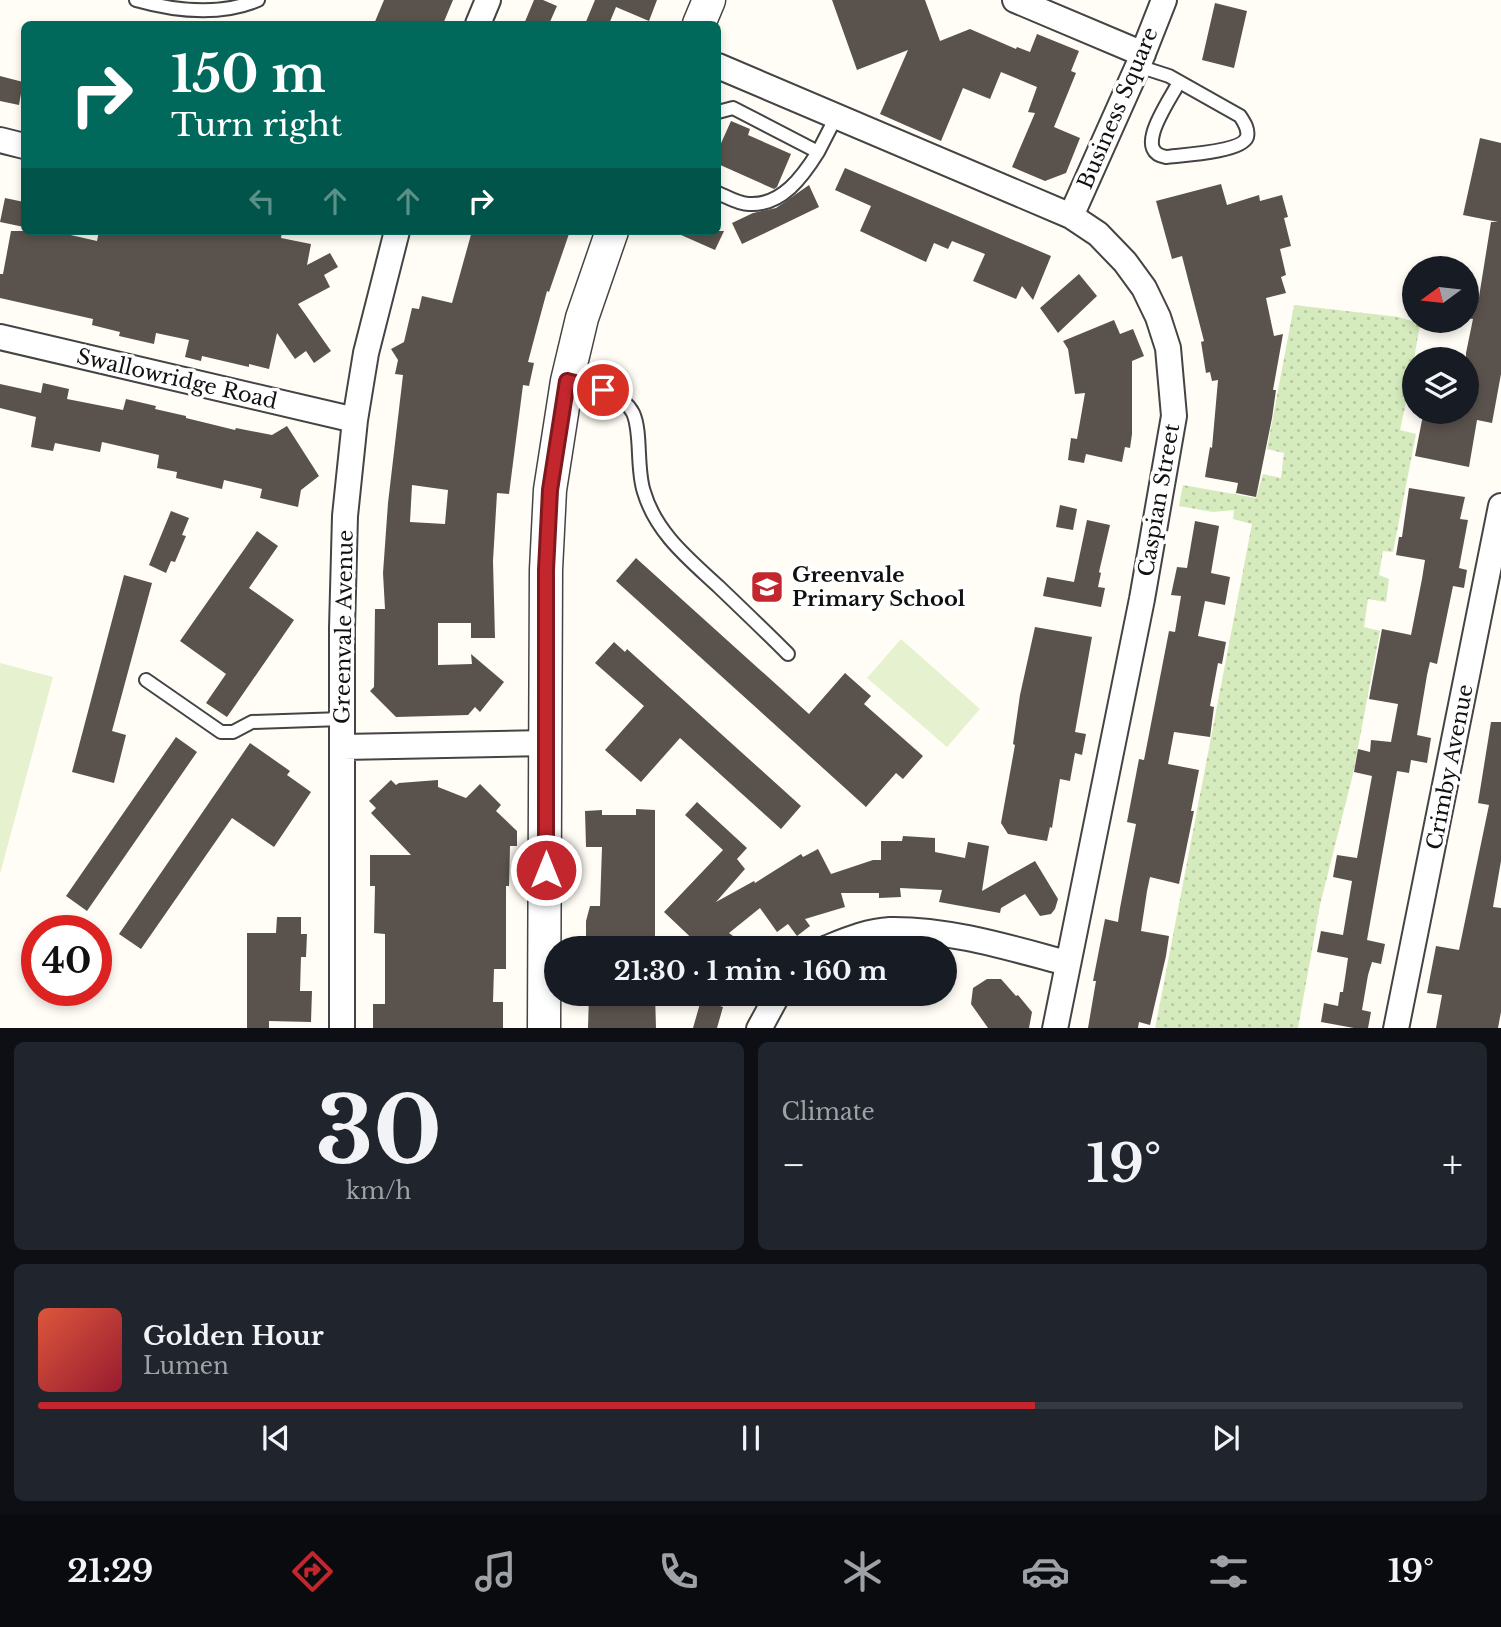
<!DOCTYPE html>
<html lang="en">
<head>
<meta charset="utf-8">
<style>
  :root { --surface:#171b24; --page:#20242c; --text:#f1f3f6; --muted:#9ea1a6; --line:#363941; --accent:#c4262e }
  body { margin:0; font-family:"Libre Baskerville",serif; background:var(--page); color:var(--text); height:100vh; display:flex; flex-direction:column; font-size:26px; white-space:nowrap }
  * { box-sizing:border-box; margin:0 }
  p { font-size:23px; color:var(--muted) }
  .icon { flex:none; width:38px; height:38px; fill:none; stroke:currentColor; stroke-width:2; stroke-linecap:round; stroke-linejoin:round }
  .map { position:relative; height:1028px; overflow:hidden }
  .drawer { display:flex; flex-direction:column; gap:14px; padding:14px; background:#0d0f14; flex:1 }
  .drawer>* { flex:none }
  .top-card { position:absolute; left:21px; top:21px; width:700px; height:214px; border-radius:10px; box-shadow:0 4px 10px #0003; background:#00695c; color:#fff; overflow:hidden }
  .needle { width:46px; rotate:255deg }
  .controls { position:absolute; left:1402px; top:256px; display:grid; gap:14px }
  .controls a { display:grid; place-items:center; width:77px; height:77px; border-radius:50%; background:var(--surface); box-shadow:0 4px 10px #0003; font-size:35px }
  .speed { position:absolute; left:21px; top:915px; display:flex; gap:14px; font-size:35px; font-weight:700; text-align:center }
  .speed>* { display:grid; place-content:center; width:91px; height:91px; border-radius:50%; background:var(--surface); box-shadow:0 4px 10px #0003; line-height:1 }
  .speed .limit { border:10px solid #d22; background:#fff; color:#111 }
  .pin { position:absolute; display:grid; place-items:center; width:60px; height:60px; color:#fff; margin:-30px; border:4px solid #fff; border-radius:50%; box-shadow:0 2px 7px #0007 }
  .me { position:absolute; width:77px; margin:-38px; rotate:0deg; stroke-linejoin:round; filter:drop-shadow(0 0 5px #0008) }
  .turn { display:flex; align-items:center; gap:24px; height:147px; padding:0 35px; font-size:32px }
  .turn .icon { width:91px; height:91px; stroke-width:2.5 }
  .turn b { display:block; font-size:49px; line-height:60px }
  .lanes { display:flex; align-items:center; height:66px; padding:0 35px; background:#0003; justify-content:center; gap:35px; direction:ltr }
  .lanes .off { opacity:.35 }
  .big { font-size:52px; font-weight:700; line-height:1.1 }
  .drawer .card { flex:1; display:flex; flex-direction:column; justify-content:center; gap:10px; min-width:0; padding:0 24px; border-radius:10px; background:var(--page) }
  .drawer .dial { align-items:center; gap:0 }
  .dial b { font-size:91px; line-height:1 }
  .song { display:flex; align-items:center; gap:21px }
  .cover { width:84px; height:84px; border-radius:10px; background:linear-gradient(135deg,hsl(10 70% 55%),hsl(350 70% 35%)) }
  .played { height:7px; border-radius:4px; background:linear-gradient(90deg,var(--accent) 70%,var(--line) 70%) }
  .keys { display:flex; justify-content:space-around; direction:ltr }
  .heat { display:flex; justify-content:space-between; align-items:center; font-size:38px; direction:ltr }
  .drawer .tiles { flex:1; display:grid; gap:14px; grid-template-columns:1fr 1fr }
  .card:last-child { grid-column:span 2 }
  .trip { position:absolute; left:544px; top:936px; width:413px; height:70px; border-radius:35px; background:var(--surface); box-shadow:0 4px 10px #0003; font-weight:700; line-height:70px; text-align:center }
  .tab-bar { display:flex; height:112px; justify-content:space-around; align-items:center; background:#090b0e; color:var(--muted) }
  .tab-bar .icon { width:49px; height:49px }
  .tab-bar .active { color:var(--accent) }
  .tab-bar b { font-size:32px; color:var(--text) }
  .map>svg:first-child { display:block }
  .grass { fill:url(#grass-dots) }
  .pitch { fill:#e6f2cf }
  .building { fill:#5a524d; fill-rule:evenodd }
  .lines { fill:none; stroke-linecap:round; stroke-linejoin:round }
  .service-casing { stroke:#444; stroke-width:16 }
  .minor-casing { stroke:#444; stroke-width:28 }
  .tertiary-casing { stroke:#444; stroke-width:35 }
  .service { stroke:#fff; stroke-width:12 }
  .minor { stroke:#fff; stroke-width:24 }
  .tertiary { stroke:#fff; stroke-width:32 }
  .route-casing { stroke:#7f191e; stroke-width:18 }
  .route { stroke:#c4262e; stroke-width:12 }
  .labels { text-anchor:middle; stroke-width:7; stroke-linejoin:round; paint-order:stroke }
  .street-label { font-size:21px; fill:#111; stroke:#fff }
  .poi-label { font-size:21px; font-weight:bold; fill:#111; stroke:#fff; text-anchor:start }
</style>
</head>
<body>
<div class="map">
<svg width="1501" height="1029" viewBox="0 0 1501 1029">
  <defs>
    <pattern id="grass-dots" width="8" height="8" patternUnits="userSpaceOnUse" patternTransform="scale(1.75)"><rect width="8" height="8" fill="#d5ebbd"/><path d="M2 2h.1M6 6h.1" fill="none" stroke="#b6c8a1" stroke-width="1.8" stroke-linecap="round"/></pattern>
  </defs>
  <rect width="100%" height="100%" fill="#fffdf5"/>
  <!-- grass -->
  <path class="grass" d="M1294 305 1399 317 1420 324 1414 359V384H1410L1400 430 1416 434 1393 552 1383 551 1379 575 1389 579 1386 602 1368 599 1364 627 1380 631 1353 774 1320 905 1298 1028 1155 1029 1252 524 1233 519 1234 510 1213 512 1179 506 1183 485 1256 498 1263 474 1281 478 1284 453 1267 449Z"/>
  <!-- pitch -->
  <path class="pitch" d="M901 639 980 709 947 747 867 678Z
    M0 663 53 677 0 874Z"/>
  <!-- building -->
  <path class="building" d="M384 0H453L443 24H374Z
    M534 0H543L557 6 549 24H524Z
    M595 0H657L649 21 616 7 609 24H585Z
    M832 0H925L940 41 970 29 1016 49 1017 47 1030 52 1037 34 1079 51 1071 71 1076 73 1054 127 1080 138 1066 173 1045 181 1012 167 1035 113 1028 112 1037 87 1001 72 990 99 963 88 941 141 880 114 908 50 857 70Z
    M1215 3 1247 11 1234 68 1202 60Z
    M0 76 23 82 19 105 0 101Z
    M731 121 750 129 748 135 791 154 777 187 774 189 718 164V150Z
    M1480 138 1501 143V374L1492 423 1477 420 1469 467 1415 456 1423 415 1439 418 1440 411H1466V353L1473 319 1466 318V295L1479 297 1491 222H1498L1463 215Z
    M845 168 1051 256 1033 300 1022 286 1016 299 973 281 985 254 952 241 948 249 934 243 926 262 860 231 871 206 835 190Z
    M1221 184 1227 205 1259 195 1260 201 1282 195 1288 217 1284 218 1291 246 1280 249 1286 275 1281 277 1286 293 1266 298 1274 336 1283 334 1273 390H1276L1272 418 1256 497 1236 493 1238 483 1205 477 1210 447 1212 448 1218 380 1212 381 1210 372 1206 373 1201 342 1204 341 1182 256 1172 259 1156 201Z
    M809 185 819 207 742 244 732 223 753 213 776 208Z
    M5 198 24 202V227L0 222Z
    M11 231H53L97 241 99 231H282L281 238 311 244 307 265 330 253 338 267 324 275 330 287 298 304 331 351 314 363 306 351 295 359 277 333 269 369 249 364V367L202 356 201 361 185 357 189 340 156 333 154 344 119 336 120 332 92 325 93 319 0 298V274H3Z
    M472 231H570L549 292 547 291 537 328 528 362 534 363 529 386 523 385 509 494 497 493 493 561 495 638H471V623H438V665L472 664 471 654 504 682 480 712 475 707 468 715 396 717 370 691 374 687 375 609H385L383 573 388 503 403 375 395 374 398 360 391 349 404 342 412 308 419 309 422 296 452 303ZM412 485 448 490 445 524 410 522Z
    M672 231H724L715 250Z
    M1079 274 1097 296 1058 333 1040 308Z
    M1114 320 1120 334 1133 329 1144 356 1132 361V434L1130 448 1125 447 1122 462 1086 454 1084 463 1068 460 1071 438 1077 439 1085 393 1075 394 1068 349 1063 341Z
    M43 383 69 389 67 399 123 410 126 399 156 406 155 409 186 416V418L235 430 236 428 272 435 287 426 319 476 301 490 298 507 260 498 262 489 224 480 222 489 176 478 177 472 157 468 159 455 102 442 100 452 55 443 53 451 31 447 36 417 0 408V384L41 393Z
    M1409 488 1465 497 1460 519 1468 520 1459 568 1467 570 1464 588 1453 586 1437 664 1430 662 1427 675 1417 735 1431 738 1427 763 1411 760 1409 773 1397 771 1367 940 1385 944 1381 964 1372 962 1368 975 1362 1010 1371 1012 1368 1028H1354L1321 1022 1324 1003 1338 1006 1340 992H1343L1348 958 1317 952 1321 931 1343 935 1352 881 1333 877 1337 855 1357 858 1372 776 1354 772 1358 749 1370 752 1371 740 1391 742 1398 704 1369 699 1382 629 1411 635 1422 579 1425 560 1396 555 1399 537H1402Z
    M1060 505 1077 509 1073 530 1056 527Z
    M171 511 189 518 182 535 186 536 175 562 171 561 166 573 149 565Z
    M1087 520 1110 525 1099 572 1101 573 1098 587 1105 588 1101 607 1043 596 1047 577 1074 582Z
    M1195 521 1219 526 1211 573 1230 577 1225 605 1205 601 1198 636 1226 642 1222 664 1218 663 1210 706 1214 707 1210 737 1174 732 1168 764 1199 770 1191 811H1194L1179 884 1150 877 1147 891 1141 931 1169 936 1166 956 1150 1025 1139 1022 1138 1028H1088L1096 981H1093L1105 919 1118 922 1120 908 1136 824 1127 822 1139 759 1144 760 1169 631 1175 632 1181 596 1171 595 1177 567 1187 568Z
    M257 531 278 546 249 588 294 620 227 717 206 703 226 674 180 641Z
    M636 558 809 714 845 673 871 696 864 704 923 756 903 779 896 773 866 807 616 581Z
    M124 575 152 583 112 731 126 735 114 783 72 772Z
    M1035 627 1092 637 1075 732 1086 734 1082 755 1075 753 1070 781 1060 779 1052 828 1050 827 1047 841 1008 834 1001 823 1015 745 1013 744 1020 695Z
    M614 642 625 652 627 649 801 806 781 829 680 738 641 782 605 750 644 706 595 663Z
    M1491 722H1501V861L1493 907 1501 908V1012L1498 1028H1436L1442 995 1427 993 1436 946 1459 950 1489 805 1478 803Z
    M176 737 197 752 87 911 66 896Z
    M250 743 290 771 287 775 311 792 274 847 232 818 141 949 119 934Z
    M391 780 396 785 399 783 438 780V787L466 798 480 784 501 805 496 811 517 831V846H510L509 886H506V969H494L493 1002H503V1028H373V1004H385V934L374 933 375 886H370V855H411L371 813 376 808 369 801Z
    M697 802 747 848 737 859 745 869 716 902 754 881 755 883 801 854 803 857 818 849 831 874 873 860H881V841H902L903 836 935 838V852L965 858 968 842 989 846 982 891 1035 861 1058 899 1055 909 1051 914 1040 916 1025 894 1001 908 1000 913 939 902 942 890 900 888 901 897 879 898V893H841L845 907 805 919 810 926 797 936 788 924 777 932 760 908 729 933 749 948H702L664 912 723 850 685 815Z
    M636 809 655 810V948H599V944H586V921L590 906H600L602 847H586L585 811 602 810V815H636Z
    M277 917H301V934H307L306 957H301L300 991H312L311 1022 269 1021V1028H247V933H276Z
    M987 979H1001L1016 996 1018 995 1032 1012 1029 1028H988L971 1004 973 988Z
    M589 994H655L656 1028H588Z
    M701 1000 723 1007 717 1028H693Z"/>
  <g class="lines">
    <defs>
      <path id="service" d="M136 0C175 11 220 16 258 0
        M1138 66 1169 76 1240 116C1244 122 1249 129 1247 137 1242 152 1182 155 1166 157 1131 152 1171 99 1179 82
        M718 112 733 108 818 152C803 176 782 206 749 204 739 204 727 197 718 193
        M818 152 836 117
        M568 382C589 387 622 391 633 413 642 432 636 469 644 492 656 533 689 559 719 587 742 609 765 631 788 654
        M146 680 221 732H233L252 722 342 719"/>
      <path id="minor" d="M1015 0 1143 54
        M478 24 488 0
        M718 66 1071 216 1098 234 1125 262 1144 288 1158 317 1168 348 1174 416 1142 599 1055 1029
        M0 140 24 146
        M1071 216 1138 66 1164 0
        M0 337 355 420
        M343 747 547 743
        M827 948C847 940 868 931 890 930 949 929 1010 948 1067 963
        M342 1029V628L345 516 355 420 366 353 397 231
        M759 1029 778 994
        M1396 1029 1501 506"/>
      <path id="tertiary" d="M699 24 709 0
        M544 1029 546 570 550 490 567 381 582 318 612 231"/>
    </defs>
    <!-- service casing -->
    <use href="#service" class="service-casing"/>
    <!-- minor casing -->
    <use href="#minor" class="minor-casing"/>
    <!-- tertiary casing -->
    <use href="#tertiary" class="tertiary-casing"/>
    <!-- service -->
    <use href="#service" class="service"/>
    <!-- minor -->
    <use href="#minor" class="minor"/>
    <!-- tertiary -->
    <use href="#tertiary" class="tertiary"/>
  </g>
  <g class="lines">
    <defs>
      <path id="route" d="M546 870V570L550 490 567 381 603 390"/>
    </defs>
    <!-- route casing -->
    <use href="#route" class="route-casing"/>
    <!-- route -->
    <use href="#route" class="route"/>
  </g>
  <!-- icons -->
  <defs>
    <symbol id="school-square" viewBox="-11 -11 22 22"><rect x="-9" y="-9" width="18" height="18" rx="4" fill="#c4262e" stroke="#fff"/><path d="M0-5L7-2L0 1L-7-2ZM-4 1L0 2.5L4 1V4Q0 6-4 4Z" fill="#fff"/></symbol>
  </defs>
  <g fill-rule="evenodd">
    <use href="#school-square" x="748" y="568" width="38" height="38"/>
  </g>
  <g class="labels">
    <!-- street labels -->
    <g class="street-label">
      <text transform="translate(1118 108) rotate(-67)" y="7">Business Square</text>
      <text transform="translate(177 379) rotate(13)" y="7">Swallowridge Road</text>
      <text transform="translate(1159 500) rotate(-80)" y="7">Caspian Street</text>
      <text transform="translate(344 627) rotate(-89)" y="7">Greenvale Avenue</text>
      <text transform="translate(1450 767) rotate(-79)" y="7">Crimby Avenue</text>
    </g>
    <!-- poi labels -->
    <g class="poi-label">
      <text x="792" y="582">Greenvale<tspan x="792" dy="24">Primary School</tspan></text>
    </g>
  </g>
</svg>
<div class="controls">
<a><svg class="needle" viewBox="-14 -14 28 28"><path d="M0-13l5 13h-10z" fill="#e53935"/><path d="M0 13l5-13h-10z" fill="#9ea1a6"/></svg></a>
<a><svg class="icon" aria-label="layers" viewBox="0 0 24 24"><path d="M12 4l9 5-9 5-9-5zM3 14l9 5 9-5"/></svg></a>
</div>
<div class="speed"><div class="limit">40</div></div>
<div class="pin" style="left:603px;top:390px;background:#d93025"><svg class="icon" aria-label="arrive" viewBox="0 0 24 24"><path d="M6 21V4h12l-3 4 3 4H6"/></svg></div>
<svg class="me" style="left:546px;top:870px" viewBox="-20 -20 40 40"><circle r="17" fill="#c4262e" stroke="#fff" stroke-width="3"/><path d="M0-11L8 9 0 5-8 9z" fill="#fff"/></svg>
<div class="trip">21:30 · 1 min · 160 m</div>
<div class="top-card">
<div class="turn"><svg class="icon" aria-label="right" viewBox="0 0 24 24"><path d="M7 20v-9h11M14 6l5 5-5 5"/></svg><div><b>150 m</b>Turn right</div></div>
<div class="lanes"><svg class="icon off" aria-label="left" viewBox="0 0 24 24"><path d="M17 20v-9H6M10 6l-5 5 5 5"/></svg><svg class="icon off" aria-label="ahead" viewBox="0 0 24 24"><path d="M12 20V5M6 11l6-6 6 6"/></svg><svg class="icon off" aria-label="ahead" viewBox="0 0 24 24"><path d="M12 20V5M6 11l6-6 6 6"/></svg><svg class="icon" aria-label="right" viewBox="0 0 24 24"><path d="M7 20v-9h11M14 6l5 5-5 5"/></svg></div>
</div>
</div>
<section class="drawer">
<div class="tiles">
<div class="card dial"><b>30</b><p>km/h</p></div>
<div class="card"><p>Climate</p>
<div class="heat"><a>−</a><b class="big">19°</b><a>+</a></div>
</div>
<div class="card">
<div class="song"><i class="cover"></i><div><b>Golden Hour</b><p>Lumen</p></div></div>
<div class="played"></div>
<div class="keys"><svg class="icon" aria-label="previous" viewBox="0 0 24 24"><path d="M18 5L8 12l10 7zM5 5v14"/></svg><svg class="icon" aria-label="pause" viewBox="0 0 24 24"><path d="M8 5v14M16 5v14"/></svg><svg class="icon" aria-label="next" viewBox="0 0 24 24"><path d="M6 5l10 7-10 7zM19 5v14"/></svg></div>
</div>
</div>
</section>
<nav class="tab-bar">
<b>21:29</b>
<svg class="icon active" aria-label="directions" viewBox="0 0 24 24"><path d="M12 3l9 9-9 9-9-9zM9 14v-3h6M13 9l2 2-2 2"/></svg>
<svg class="icon" aria-label="music" viewBox="0 0 24 24"><path d="M9 18V5l10-2v13"/><circle cx="6" cy="18" r="3"/><circle cx="16" cy="16" r="3"/></svg>
<svg class="icon" aria-label="phone" viewBox="0 0 24 24"><path d="M5 4h4l2 5-3 2q2 4 5 5l2-3 5 2v4C11 20 4 13 5 4z"/></svg>
<svg class="icon" aria-label="climate" viewBox="0 0 24 24"><path d="M12 3v18M4 7l16 10M4 17L20 7"/></svg>
<svg class="icon" aria-label="car" viewBox="0 0 24 24"><path d="M5 17H2v-5l4-1 3-4h7l3 4 3 1v5h-3M9 17h6M6 11h13"/><circle cx="7" cy="17" r="2"/><circle cx="17" cy="17" r="2"/></svg>
<svg class="icon" aria-label="filters" viewBox="0 0 24 24"><path d="M4 7h16M4 17h16"/><circle cx="9" cy="7" r="2"/><circle cx="15" cy="17" r="2"/></svg>
<b>19°</b>
</nav>
</body>
</html>
